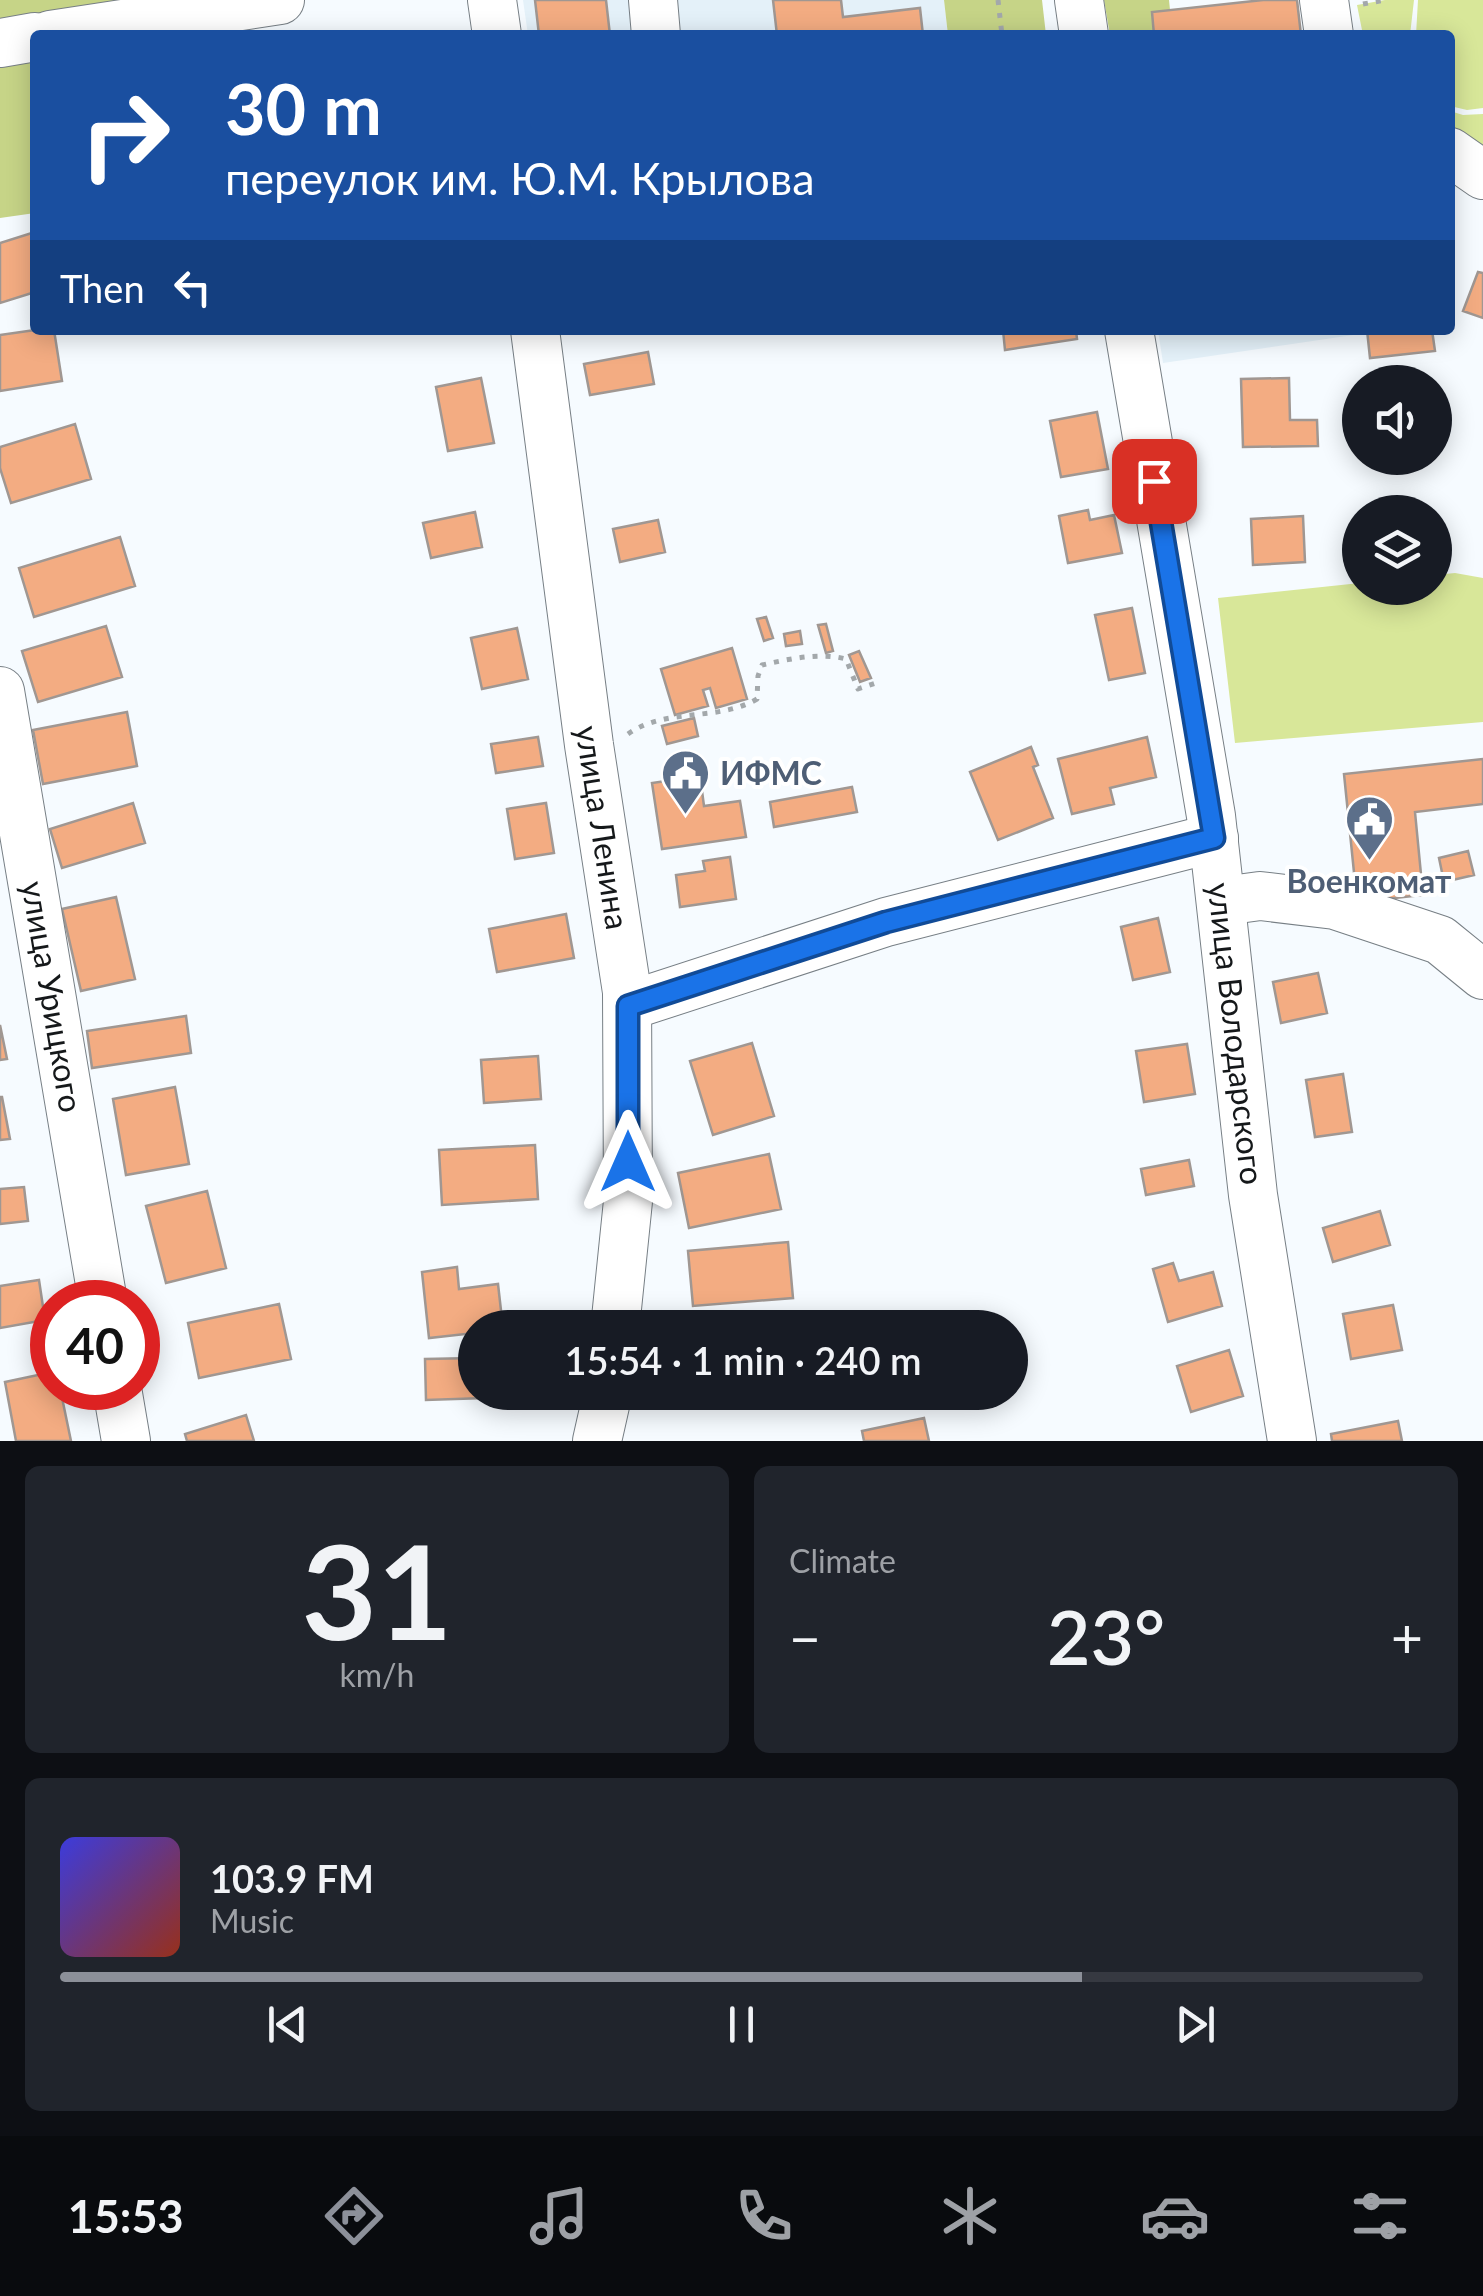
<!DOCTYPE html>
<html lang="en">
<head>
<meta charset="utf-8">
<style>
  :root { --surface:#171b24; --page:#20242c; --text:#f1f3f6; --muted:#9ea1a6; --line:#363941; --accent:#8c9099 }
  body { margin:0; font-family:Lato,sans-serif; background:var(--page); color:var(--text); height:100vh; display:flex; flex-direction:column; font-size:38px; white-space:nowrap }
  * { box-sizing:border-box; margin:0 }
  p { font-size:32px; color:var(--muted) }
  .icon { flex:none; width:55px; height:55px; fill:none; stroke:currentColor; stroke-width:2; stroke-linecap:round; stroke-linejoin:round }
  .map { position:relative; height:1441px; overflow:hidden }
  .panel { display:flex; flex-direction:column; gap:25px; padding:25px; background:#0d0f14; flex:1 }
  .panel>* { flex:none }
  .guide { position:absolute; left:30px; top:30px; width:1425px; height:305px; border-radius:10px; box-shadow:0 5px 25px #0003; background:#1a4fa0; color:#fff; overflow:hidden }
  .fabs { position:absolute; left:1342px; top:365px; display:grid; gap:20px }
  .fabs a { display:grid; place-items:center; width:110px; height:110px; border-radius:50%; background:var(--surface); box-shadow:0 5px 25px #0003; font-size:50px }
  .speed { position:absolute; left:30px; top:1280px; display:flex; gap:20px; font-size:50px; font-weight:700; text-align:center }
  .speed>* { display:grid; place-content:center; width:130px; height:130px; border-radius:50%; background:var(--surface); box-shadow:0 5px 25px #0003; line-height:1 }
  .speed .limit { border:15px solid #d22; background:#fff; color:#111 }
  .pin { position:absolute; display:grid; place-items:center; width:85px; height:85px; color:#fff; margin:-42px; border-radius:20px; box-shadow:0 5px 15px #0006 }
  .me { position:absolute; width:110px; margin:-55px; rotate:0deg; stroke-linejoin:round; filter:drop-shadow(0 0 8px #0008) }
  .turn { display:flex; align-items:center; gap:35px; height:210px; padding:0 30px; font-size:45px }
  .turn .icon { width:130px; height:130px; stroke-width:2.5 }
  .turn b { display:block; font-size:70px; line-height:85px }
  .then { display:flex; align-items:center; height:95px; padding:0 30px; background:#0003; gap:20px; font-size:38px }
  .big { font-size:75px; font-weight:600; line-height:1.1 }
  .panel .tile { flex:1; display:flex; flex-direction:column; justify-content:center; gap:15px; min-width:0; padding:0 35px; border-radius:15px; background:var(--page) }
  .panel .dial { align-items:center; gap:0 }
  .dial b { font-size:130px; line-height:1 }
  .song { display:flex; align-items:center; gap:30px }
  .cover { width:120px; height:120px; border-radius:15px; background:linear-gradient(135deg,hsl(240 70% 55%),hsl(10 70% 35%)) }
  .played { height:10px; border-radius:5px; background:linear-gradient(90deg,var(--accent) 75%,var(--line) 75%) }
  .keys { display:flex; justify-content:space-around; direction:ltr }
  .heat { display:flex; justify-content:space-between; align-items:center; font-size:55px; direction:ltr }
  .panel .tiles { flex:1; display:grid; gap:25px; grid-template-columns:1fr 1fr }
  .tile:last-child { grid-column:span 2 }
  .trip { position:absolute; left:458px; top:1310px; width:570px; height:100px; border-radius:50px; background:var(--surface); box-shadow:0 5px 25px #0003; font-weight:600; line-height:100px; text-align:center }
  .menu { display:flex; height:160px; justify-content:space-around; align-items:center; background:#090b0e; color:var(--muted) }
  .menu .icon { width:70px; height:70px }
  .menu .selected { color:var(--accent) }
  .menu b { font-size:45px; color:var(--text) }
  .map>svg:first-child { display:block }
  .built { fill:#e4f1f9 }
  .green { fill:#d8e799 }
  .forest { fill:#c6d487 }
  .building { fill:#f3ac82; stroke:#a09792; stroke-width:2.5 }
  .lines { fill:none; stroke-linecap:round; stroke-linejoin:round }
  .minor-casing { stroke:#777f85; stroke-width:50 }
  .path { stroke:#a3a8ab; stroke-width:5; stroke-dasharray:5 8; stroke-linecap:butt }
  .minor { stroke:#fff; stroke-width:48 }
  .route-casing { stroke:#114b97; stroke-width:25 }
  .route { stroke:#1a73e8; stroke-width:18 }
  .labels { text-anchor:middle; stroke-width:8; stroke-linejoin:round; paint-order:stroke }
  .service-label { font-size:32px; font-weight:bold; fill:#4e5e75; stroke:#fff; text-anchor:start }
  .street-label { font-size:32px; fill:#15181a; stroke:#fff }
</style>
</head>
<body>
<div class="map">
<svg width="1483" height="1441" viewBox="0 0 1483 1441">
  <rect width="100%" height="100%" fill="#f6fbff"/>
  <!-- built -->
  <path class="built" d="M523 0H944L948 35H528Z
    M1158 330H1432L1435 351 1370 358 1367 333 1163 363Z"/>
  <!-- green -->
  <path class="green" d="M1385 0H1414L1410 35H1363L1357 5Z
    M1418 0H1483V108L1467 110 1450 106V35H1416Z
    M1450 111 1463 115 1483 114V159L1450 137Z
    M1455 573 1483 578V722L1235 743 1218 598 1360 583V588H1435V575Z"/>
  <!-- forest -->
  <path class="forest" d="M0 0H171L0 27Z
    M944 0H1042L1046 35H948Z
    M1104 0H1169L1170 10 1154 35H1110Z
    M35 55V213L0 218V60Z"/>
  <!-- building -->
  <path class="building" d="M535 0H606L610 35H539Z
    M773 0H841L843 17 920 8 923 35H777Z
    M1263 0H1297L1301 35H1154L1152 12Z
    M35 232V292L0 303V243Z
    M1478 272 1483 273V318L1463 311Z
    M35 330H54L62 381 0 391V335Z
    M1003 330H1076L1077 339 1005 350Z
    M1367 330H1432L1435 351 1370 358Z
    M648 352 654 384 590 395 584 364Z
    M481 378 494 443 448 451 436 387Z
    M1289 378 1290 420H1317L1318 446 1243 447 1241 379Z
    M1097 412 1108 469 1061 477 1050 421Z
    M75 424 91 479 11 503 0 468V447Z
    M1088 510 1090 520 1114 515 1122 553 1068 563 1059 516Z
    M475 512 482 547 431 558 423 523Z
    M1303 516 1305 562 1253 565 1251 519Z
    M658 520 665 552 620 562 613 529Z
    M120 537 135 586 34 617 19 568Z
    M1132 608 1145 673 1109 680 1095 615Z
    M766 617 773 638 764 641 757 619Z
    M826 624 833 651 826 653 818 625Z
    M106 626 122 677 38 702 22 651Z
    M517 628 528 679 482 689 471 638Z
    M800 631 802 644 786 646 784 634Z
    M732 648 747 699 716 708 710 688 703 690 708 706 675 715 661 669Z
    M859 651 871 678 860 682 849 655Z
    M127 712 137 766 43 784 33 730Z
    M694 718 698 736 667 744 662 726Z
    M538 737 543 766 496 773 491 744Z
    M1147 737 1156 777 1110 788 1114 804 1072 814 1058 759Z
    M1031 747 1038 765 1033 767 1053 818 998 840 970 772Z
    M1483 759V804L1415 812 1423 895 1357 902 1344 774Z
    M700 776 704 806 740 801 746 837 662 849 652 783Z
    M852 787 857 812 774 827 770 802Z
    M133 803 145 843 62 868 50 829Z
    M546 803 554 853 515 859 507 809Z
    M1468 851 1474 875 1444 882 1439 858Z
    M730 857 736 899 680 907 676 875 705 871 703 861Z
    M116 897 135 979 81 991 62 909Z
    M566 914 574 958 497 972 489 929Z
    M1158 918 1170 972 1133 980 1121 927Z
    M1318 973 1327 1013 1281 1023 1273 982Z
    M186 1016 191 1053 92 1068 87 1031Z
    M0 1025 7 1059 0 1060Z
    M752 1043 774 1116 713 1135 690 1061Z
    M1187 1044 1195 1094 1144 1102 1136 1051Z
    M538 1056 541 1099 484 1103 481 1060Z
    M1343 1074 1352 1132 1315 1137 1306 1080Z
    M175 1087 189 1164 126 1175 113 1099Z
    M0 1097H2L10 1139 0 1140Z
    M535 1145 538 1199 442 1205 439 1150Z
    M769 1154 781 1209 689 1228 678 1173Z
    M1189 1160 1194 1186 1146 1195 1141 1169Z
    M24 1187 28 1221 0 1224V1189Z
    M207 1191 226 1268 166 1283 146 1206Z
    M1380 1211 1390 1245 1333 1262 1323 1228Z
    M788 1242 793 1298 693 1306 688 1251Z
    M1173 1263 1179 1281 1213 1272 1222 1306 1168 1322 1153 1269Z
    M457 1267 459 1289 498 1284 503 1328H475V1333L429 1338 422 1272Z
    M39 1280 45 1320 0 1328V1286Z
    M279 1304 291 1359 199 1378 188 1323Z
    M1393 1305 1402 1350 1351 1359 1343 1314Z
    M808 1314 811 1328H756Z
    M1229 1350 1243 1396 1191 1412 1177 1366Z
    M475 1358V1392H485V1398L426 1400 425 1359Z
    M52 1372V1388H60L71 1441H16L5 1382Z
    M246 1415 254 1441H187L185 1434Z
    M924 1418 929 1441H864L862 1431Z
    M1398 1421 1402 1441H1332L1331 1434Z"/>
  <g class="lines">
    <defs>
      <g id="minor">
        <path d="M492 0 497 35"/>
        <path d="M653 0 656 35"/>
        <path d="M1079 0 1084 35"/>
        <path d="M1324 0 1329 35"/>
        <path d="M50 35 280 0"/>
        <path d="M0 43 35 37"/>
        <path d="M1450 152 1483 175"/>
        <path id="s1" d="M535 330 589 745 627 992 628 1201 615 1328"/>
        <path id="s2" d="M1129 330 1211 816 1253 1195 1292 1441"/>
        <path id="s3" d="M0 691 103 1302"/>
        <path d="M1223 901 1260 896 1335 905 1440 940 1483 975"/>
        <path d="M628 1006 886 922 1214 838"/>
        <path d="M117 1388 126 1441"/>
        <path d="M597 1441 608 1392"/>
      </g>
    </defs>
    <!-- minor casing -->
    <use href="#minor" class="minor-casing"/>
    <!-- path -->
    <path class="path" d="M998 0 1002 35
      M1363 4 1385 0
      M628 734C666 707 718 722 757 699L758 676 762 665C789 659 820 652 846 659L858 689 876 683"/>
    <!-- minor -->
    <use href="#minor" class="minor"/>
  </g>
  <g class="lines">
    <defs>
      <path id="route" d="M628 1162V1006L886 922 1214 838 1154 481"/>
    </defs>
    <!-- route casing -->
    <use href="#route" class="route-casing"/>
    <!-- route -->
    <use href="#route" class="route"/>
  </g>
  <!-- icons -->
  <defs>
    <symbol id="civic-pin" viewBox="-11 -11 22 30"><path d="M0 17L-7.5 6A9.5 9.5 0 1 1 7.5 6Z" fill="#5c6f8a" stroke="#fff"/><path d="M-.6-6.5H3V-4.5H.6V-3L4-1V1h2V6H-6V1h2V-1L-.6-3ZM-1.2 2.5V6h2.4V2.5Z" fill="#fff"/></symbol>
  </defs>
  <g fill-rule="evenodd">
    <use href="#civic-pin" x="658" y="746" width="55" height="75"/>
    <use href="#civic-pin" x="1342" y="792" width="55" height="75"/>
  </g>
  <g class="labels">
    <!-- service labels -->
    <g class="service-label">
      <text x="720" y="785">ИФМС</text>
      <text x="1369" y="893" text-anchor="middle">Военкомат</text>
    </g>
    <!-- street labels -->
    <g class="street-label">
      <text dy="11" stroke="none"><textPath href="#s1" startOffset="502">улица Ленина</textPath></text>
      <text dy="11" stroke="none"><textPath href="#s3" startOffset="310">улица Урицкого</textPath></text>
      <text dy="11" stroke="none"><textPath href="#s2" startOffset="712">улица Володарского</textPath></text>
    </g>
  </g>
</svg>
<div class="fabs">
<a><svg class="icon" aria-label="sound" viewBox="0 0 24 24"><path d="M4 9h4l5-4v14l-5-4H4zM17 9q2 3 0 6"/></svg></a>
<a><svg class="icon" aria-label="layers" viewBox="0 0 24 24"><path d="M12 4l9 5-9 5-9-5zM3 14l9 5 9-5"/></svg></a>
</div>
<div class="speed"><div class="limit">40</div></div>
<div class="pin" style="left:1154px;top:481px;background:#d93025"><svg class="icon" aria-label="arrive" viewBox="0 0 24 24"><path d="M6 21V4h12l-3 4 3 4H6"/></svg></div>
<svg class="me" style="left:628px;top:1162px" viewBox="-20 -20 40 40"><path d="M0-17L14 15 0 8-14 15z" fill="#1a73e8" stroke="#fff" stroke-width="4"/></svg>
<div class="trip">15:54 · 1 min · 240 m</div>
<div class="guide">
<div class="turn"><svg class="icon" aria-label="right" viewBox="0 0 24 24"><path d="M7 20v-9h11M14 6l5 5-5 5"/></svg><div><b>30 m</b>переулок им. Ю.М. Крылова</div></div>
<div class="then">Then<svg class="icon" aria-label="left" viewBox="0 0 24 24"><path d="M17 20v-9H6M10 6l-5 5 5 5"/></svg></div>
</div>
</div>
<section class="panel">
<div class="tiles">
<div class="tile dial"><b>31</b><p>km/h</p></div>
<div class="tile"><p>Climate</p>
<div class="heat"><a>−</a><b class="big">23°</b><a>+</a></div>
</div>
<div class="tile">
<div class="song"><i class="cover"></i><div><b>103.9 FM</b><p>Music</p></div></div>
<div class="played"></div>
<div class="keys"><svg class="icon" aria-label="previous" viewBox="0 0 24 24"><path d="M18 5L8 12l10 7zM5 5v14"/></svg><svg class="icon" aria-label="pause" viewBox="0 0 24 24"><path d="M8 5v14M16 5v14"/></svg><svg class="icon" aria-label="next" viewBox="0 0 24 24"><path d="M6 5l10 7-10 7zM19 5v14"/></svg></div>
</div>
</div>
</section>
<nav class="menu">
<b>15:53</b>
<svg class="icon selected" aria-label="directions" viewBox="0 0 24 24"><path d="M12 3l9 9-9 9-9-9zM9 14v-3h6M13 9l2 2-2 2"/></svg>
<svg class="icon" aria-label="music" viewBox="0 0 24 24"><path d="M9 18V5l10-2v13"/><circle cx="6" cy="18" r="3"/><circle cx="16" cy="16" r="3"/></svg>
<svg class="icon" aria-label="phone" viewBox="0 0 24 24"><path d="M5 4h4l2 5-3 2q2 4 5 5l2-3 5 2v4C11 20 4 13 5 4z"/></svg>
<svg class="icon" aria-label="climate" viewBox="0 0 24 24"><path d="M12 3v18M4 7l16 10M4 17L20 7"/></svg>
<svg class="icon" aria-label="car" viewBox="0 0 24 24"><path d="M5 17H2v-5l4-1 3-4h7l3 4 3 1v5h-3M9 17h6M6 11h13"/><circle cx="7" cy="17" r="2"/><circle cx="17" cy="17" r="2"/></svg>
<svg class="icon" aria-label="filters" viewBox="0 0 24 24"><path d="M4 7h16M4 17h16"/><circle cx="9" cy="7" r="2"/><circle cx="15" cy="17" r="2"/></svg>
</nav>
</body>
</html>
